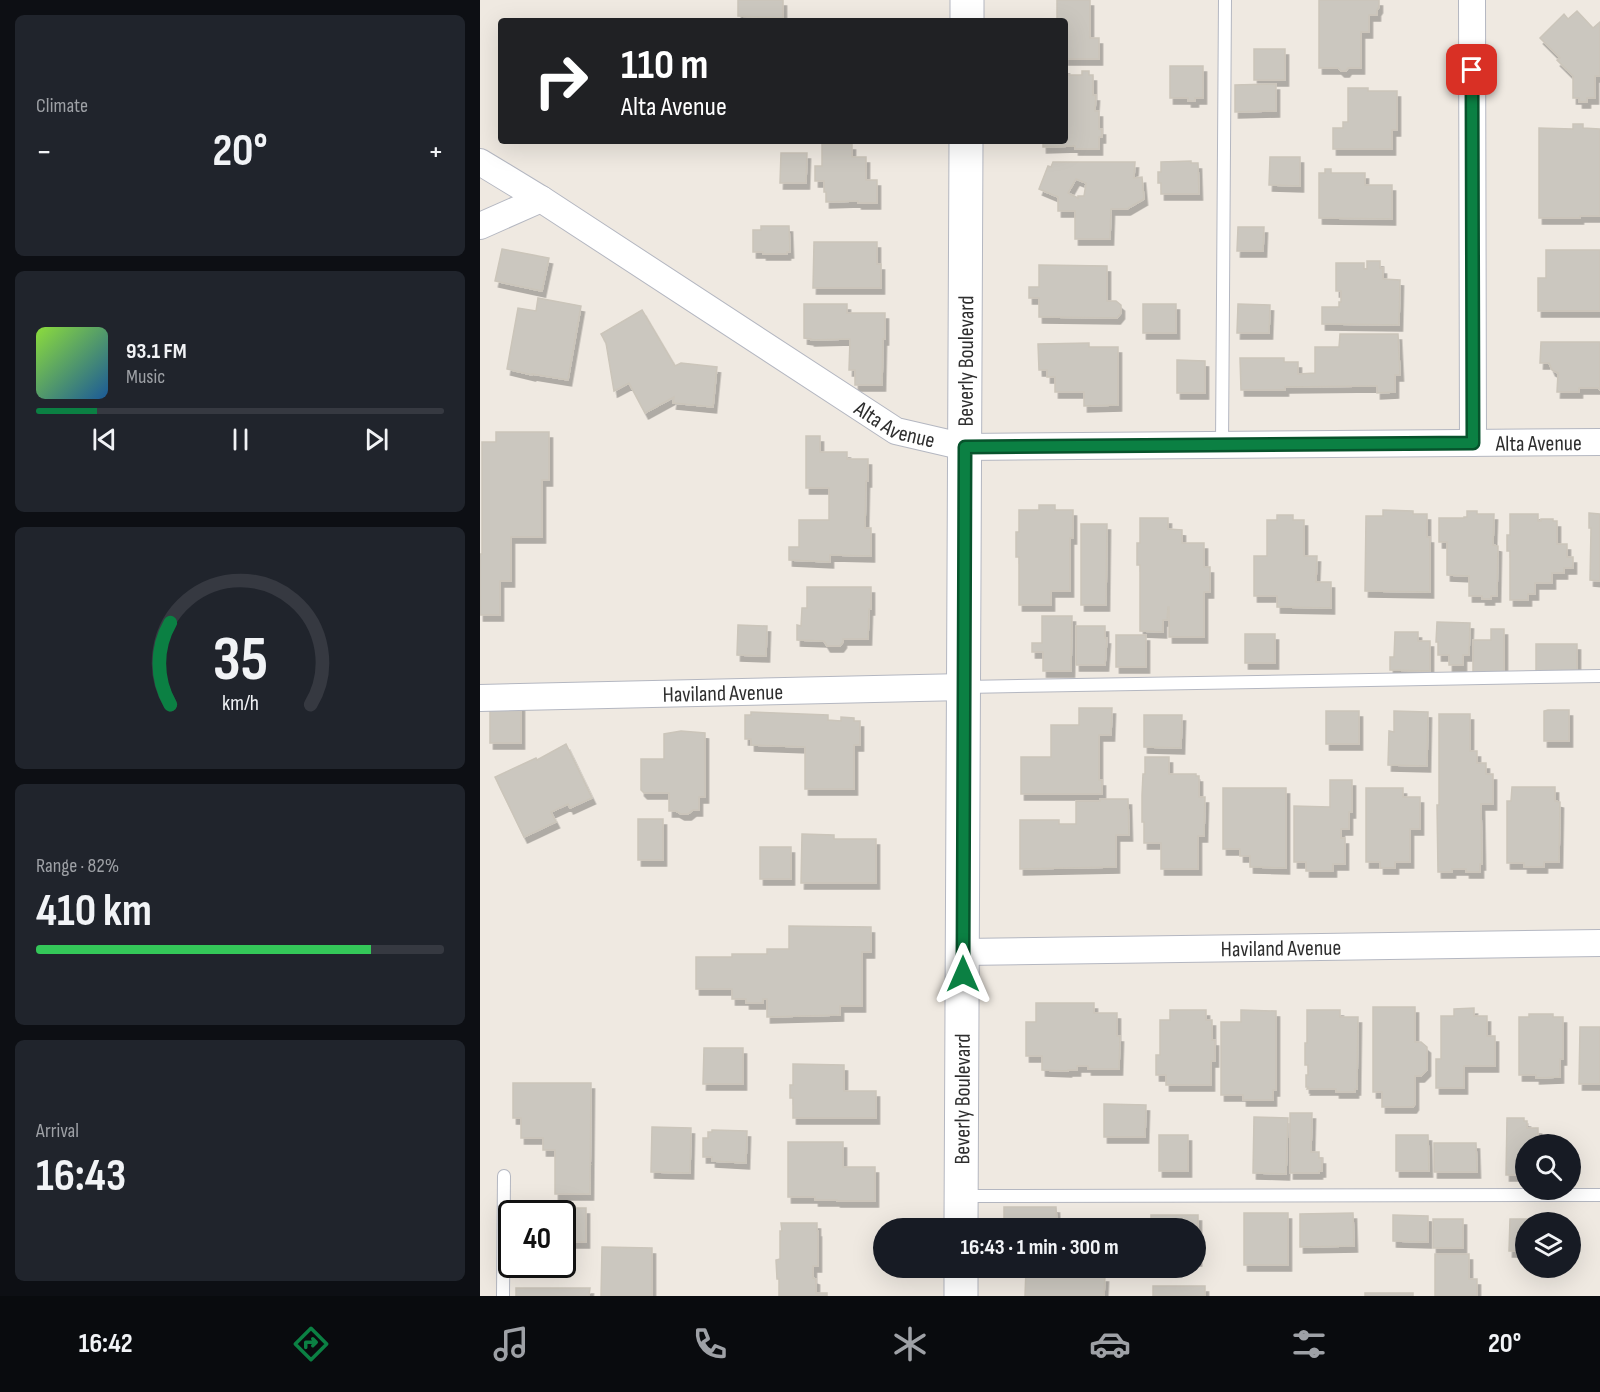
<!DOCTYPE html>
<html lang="en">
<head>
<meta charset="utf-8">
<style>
  :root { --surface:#171b24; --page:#20242c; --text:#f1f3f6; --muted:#9ea1a6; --line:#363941; --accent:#0b8043 }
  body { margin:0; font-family:"Sofia Sans Condensed",sans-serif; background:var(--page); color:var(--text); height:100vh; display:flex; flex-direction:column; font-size:22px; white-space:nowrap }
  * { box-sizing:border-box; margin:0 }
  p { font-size:20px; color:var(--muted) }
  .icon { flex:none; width:33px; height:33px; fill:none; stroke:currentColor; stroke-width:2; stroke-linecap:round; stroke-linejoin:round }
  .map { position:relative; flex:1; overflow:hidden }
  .drawer { display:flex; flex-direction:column; gap:15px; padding:15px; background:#0d0f14; width:480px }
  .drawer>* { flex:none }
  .top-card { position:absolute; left:18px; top:18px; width:570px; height:126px; border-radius:6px; box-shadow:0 6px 24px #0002; background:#202124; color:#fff; overflow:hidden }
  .tools { position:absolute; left:1035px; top:1134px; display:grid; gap:12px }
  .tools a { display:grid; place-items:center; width:66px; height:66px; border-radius:50%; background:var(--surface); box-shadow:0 6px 24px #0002; font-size:30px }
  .speed { position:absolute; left:18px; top:1200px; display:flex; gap:12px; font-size:30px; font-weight:700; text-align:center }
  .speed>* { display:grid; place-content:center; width:78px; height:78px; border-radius:50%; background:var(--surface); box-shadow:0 6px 24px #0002; line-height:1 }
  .speed .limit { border:3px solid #111; border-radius:9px; background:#fff; color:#111 }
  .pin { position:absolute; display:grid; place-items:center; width:51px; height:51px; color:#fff; margin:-26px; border-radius:12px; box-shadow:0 3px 9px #0006 }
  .me { position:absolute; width:66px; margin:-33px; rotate:0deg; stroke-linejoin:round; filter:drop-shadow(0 0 4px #0008) }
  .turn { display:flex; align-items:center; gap:21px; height:126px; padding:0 24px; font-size:27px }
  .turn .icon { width:78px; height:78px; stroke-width:2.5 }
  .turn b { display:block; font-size:42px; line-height:51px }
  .big { font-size:45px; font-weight:700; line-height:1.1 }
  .drawer .widget { flex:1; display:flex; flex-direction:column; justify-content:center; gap:9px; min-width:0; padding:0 21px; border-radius:9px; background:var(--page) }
  .drawer .dial { align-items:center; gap:0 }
  .dial svg { height:156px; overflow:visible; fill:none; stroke:var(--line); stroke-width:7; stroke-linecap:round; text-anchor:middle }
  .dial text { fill:var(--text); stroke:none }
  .song { display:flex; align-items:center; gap:18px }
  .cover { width:72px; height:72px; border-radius:9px; background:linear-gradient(135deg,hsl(90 70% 55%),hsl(210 70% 35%)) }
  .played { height:6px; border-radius:3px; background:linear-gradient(90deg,var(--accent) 15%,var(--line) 15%) }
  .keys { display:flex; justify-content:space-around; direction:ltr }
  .heat { display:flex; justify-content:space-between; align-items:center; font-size:33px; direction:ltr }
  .charge { height:9px; border-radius:4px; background:linear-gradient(90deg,#34c759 82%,var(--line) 0) }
  .trip { position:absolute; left:393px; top:1218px; width:333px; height:60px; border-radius:30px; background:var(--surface); box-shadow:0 6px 24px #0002; font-weight:700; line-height:60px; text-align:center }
  .menu { display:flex; height:96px; justify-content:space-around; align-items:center; background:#090b0e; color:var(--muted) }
  .menu .icon { width:42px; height:42px }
  .menu .selected { color:var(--accent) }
  .menu b { font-size:27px; color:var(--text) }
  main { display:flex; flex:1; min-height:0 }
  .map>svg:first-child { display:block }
  .building { fill:#cbc7bf; stroke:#cbc5ba; stroke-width:1.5; fill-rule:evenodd; filter:url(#shadow) }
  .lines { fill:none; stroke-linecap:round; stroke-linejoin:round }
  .lane-casing { stroke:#b4b7c1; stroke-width:14 }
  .street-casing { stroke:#b4b7c1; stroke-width:28 }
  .secondary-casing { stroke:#b4b7c1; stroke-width:35 }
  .lane { stroke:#fff; stroke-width:12 }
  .street { stroke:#fff; stroke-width:26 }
  .secondary { stroke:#fff; stroke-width:33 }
  .route-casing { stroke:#07532c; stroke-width:15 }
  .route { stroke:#0b8043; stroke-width:10 }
  .labels { text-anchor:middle; stroke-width:4.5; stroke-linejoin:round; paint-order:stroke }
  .street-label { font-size:22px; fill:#2e2e2e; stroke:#fff }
</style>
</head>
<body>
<main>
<section class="drawer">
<div class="widget"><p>Climate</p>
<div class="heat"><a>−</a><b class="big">20°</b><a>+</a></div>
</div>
<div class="widget">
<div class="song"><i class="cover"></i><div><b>93.1 FM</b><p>Music</p></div></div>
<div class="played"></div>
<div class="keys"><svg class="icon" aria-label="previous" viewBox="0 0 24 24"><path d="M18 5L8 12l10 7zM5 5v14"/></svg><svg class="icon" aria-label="pause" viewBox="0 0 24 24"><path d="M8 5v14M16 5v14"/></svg><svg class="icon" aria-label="next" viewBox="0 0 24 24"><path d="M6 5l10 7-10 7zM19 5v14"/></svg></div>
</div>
<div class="widget dial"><svg viewBox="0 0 100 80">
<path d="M14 69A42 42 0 1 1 86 69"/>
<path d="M14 69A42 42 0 0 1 14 27" stroke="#0b8043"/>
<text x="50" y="56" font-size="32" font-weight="700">35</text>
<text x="50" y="72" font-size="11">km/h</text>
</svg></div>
<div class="widget"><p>Range · 82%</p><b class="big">410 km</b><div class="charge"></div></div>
<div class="widget"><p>Arrival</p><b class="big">16:43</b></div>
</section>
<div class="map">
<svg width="1120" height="1296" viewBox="0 0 1120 1296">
  <defs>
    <filter id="shadow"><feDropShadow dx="3.5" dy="6" stdDeviation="0" flood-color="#0004"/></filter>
  </defs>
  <rect width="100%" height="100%" fill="#efe9e1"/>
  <!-- building -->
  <path class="building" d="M258 0H303V18L258 16Z
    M577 0H610V38H619V59H585V21H577Z
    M839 0H899V7L897 10V15H889V32H881V68H868L866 71H861L858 68H839Z
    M1097 11 1113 28 1120 22V76H1115V98H1107V102H1099V98H1093V76L1077 60 1080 58 1060 38 1084 14 1088 19Z
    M774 49H805V80H774Z
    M690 66H723V98H715V101H708V98H690Z
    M585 68H586V75H602V71H609V75H613V95H616L615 111H619V129H622V137H619V149H595V146L563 147V141H585Z
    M796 84V111L755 112V85Z
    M868 88H888V91H917V130H912V149H853V128H863V122H868Z
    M1093 124H1103V128L1120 129V216H1100V218H1059V128L1093 129Z
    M342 144H372V157H386V180H397V203H378V201L346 202V192H344V181H335V166H342Z
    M301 153H327L326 183H300Z
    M790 157H820V186L789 185Z
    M711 161V163H718L719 194H681V183H678V172H681V162Z
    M573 162H655L654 178 662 177 664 199 647 209H631L630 239H595V211H578V197L559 189 568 166 571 167ZM596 179 606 183 604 196H598V198L588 193Z
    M845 169H851V173H885V185H912V219L839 218V173H845Z
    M281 226H309L310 252H307V254H283V252H273V230H281Z
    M758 227H784L783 251H757Z
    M334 242H397V264H401V288H333Z
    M22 249 69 258 62 291 15 281Z
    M1066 250H1120V311H1058V278H1066Z
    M887 261H900V268H903V279L920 280 919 325 842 324V307H859V302H861V291H856V263H884V269H887Z
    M559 265 627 266V301H636L641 305V313L637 318 559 317V298H549V287H559Z
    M58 298 101 306 88 380 52 374V375L27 369 38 308 56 311Z
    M324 304H367V313H405V339H403L402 385H375V370H369L370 339 331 340V339L324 338Z
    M663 304H696V333H663Z
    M758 304 790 305 789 333H757Z
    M162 310 195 366 201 363 237 367 233 407 193 403 194 397 165 413 149 383 134 391 126 343 121 334Z
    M860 334H918L920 375H915V392L897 393V386L805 387V390H761L760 358H804V362H818V374L835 373V347H859Z
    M1061 342H1120V390L1118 388H1099V392H1077L1078 373 1072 370 1069 363H1060Z
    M609 343V347H638V405L604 406V392H575V377H567V370H559L558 344Z
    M697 360 725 361V393H697Z
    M16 432H69V480H62V537H31V581H20V615H0V554H2V442H16Z
    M326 436H340V452H367V459H388V481H386L385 528H391V556L350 555V562L309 560V547H319V520H349V488H326Z
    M559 505H575V510H593V538H590V591H571V605H539V557H536V532H539V510H559Z
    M903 510 933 511V514H947V537H950V592L885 591 886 516H903Z
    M987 511H997V514H1014L1013 545 1018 546 1017 596H1011V599H1002V596H989V576L967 575V542H959V518H984V517H987Z
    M1109 513 1120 514V581L1110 580 1111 528H1109Z
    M1030 514H1058V521H1061V519H1073V521H1077V544H1087V557H1093V568H1084V573H1072V583H1055V594H1048V600H1030V551H1027V535H1030Z
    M797 515H813V520H824V556H837L836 582H851V608L797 607V596H774V556H787V520H797Z
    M660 518H688V529L702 530V543H724V567H730V592H724V637H689V607H688L687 620H683V632L660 631V565H657V543H660Z
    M601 524H627L626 605H601Z
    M327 587H391V609H389L388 639H363V642L360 646H347L344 641 317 640V625L321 626 322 608H327Z
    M562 616H592L591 671H563V652H552V643H562Z
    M957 622 990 623 989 655H983V665H969V655H958V642H956Z
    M258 625 287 626 286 656 257 655Z
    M596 626H625V638H627L625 665H596Z
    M1011 629H1024V672H993V640H1011Z
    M915 632H938V641H950V671L910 670V657H914Z
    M765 634H795V663H765Z
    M636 635H666V667H636Z
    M1056 644H1097V670H1091V673H1056Z
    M10 705H41V743H10Z
    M599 708H632L631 735H619V780H622V794H541V757H571V725H599Z
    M1068 710H1089V741H1064V711Z
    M846 711H879V744H846Z
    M914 711 948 712 947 766 908 765 909 731 914 732Z
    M271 712 348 715V720L361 721V717L374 718V721H380V745H374V789H325V747L271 745V739H265V715H271Z
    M959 714H990V751H997V763H1006V774H1013V804H1001L1002 864H1000V872H986V869H972V872H958L957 805H959Z
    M664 715H702L701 748 664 747Z
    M201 731 225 733V797H219V810H213L208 814H201L196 811H189V793H164L161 790V759H184V734Z
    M86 744 112 798 90 808 88 804 71 812 76 822 44 837 15 777 56 758 57 760Z
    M665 757H689V774H716V776H719V797H725L724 836H718V869H681V843H664V822H662V795L663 774H665Z
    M850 780H872V812H869V829H861V838H865V864H853V871H826V862H814V806L850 807Z
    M1032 787H1075V801L1080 802 1079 862H1064V867H1044V863H1027V801H1031Z
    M743 788H806V868L770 867V856H760V849H743Z
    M886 788H923V797H940V829H930V862H915V868H900V862H886Z
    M620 799H648L649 835H636V867L540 869V820H579V824H596V801H620Z
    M158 819H183V860H158Z
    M322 834 354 835V839H396V883H321Z
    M280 847H311V879H280Z
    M309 926 391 927V952H382V1006H360V1015L287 1017V999H283V1003H266V999H252V989H216V957H252V954H287V949H309Z
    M556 1003H614V1013H637V1036H640L639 1069H608V1066H597V1070H588V1071L562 1070V1056H546V1022H556Z
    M893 1007H935V1042H941L947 1047V1070L941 1076H935V1104L933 1107H902V1092H893Z
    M994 1008V1016H1007V1036H1015V1066H984V1088H956V1059H961V1016H974V1009Z
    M690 1010H726V1020H732V1040H735V1061H731V1085H686V1075H676V1055H680V1020H690Z
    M761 1010 796 1011V1090H793V1100H763V1095H741V1022H761Z
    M827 1010H860V1017H878L877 1089H875V1092H856V1089H827L828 1087H826V1075H828V1065H825V1043H827Z
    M1049 1014H1073V1017H1083V1059H1080V1077L1056 1078V1075H1039V1017H1049Z
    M1100 1027H1120V1084H1099Z
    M224 1048H263V1084H223Z
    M313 1064 364 1065V1091H396V1118H313V1098H310V1085H313Z
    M33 1083H111L110 1194H75V1150H63V1138H41V1118H33Z
    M624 1104 666 1105 665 1137H624Z
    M810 1113H832L831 1152H839V1158H842V1171H839V1173H810Z
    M774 1117 808 1118 806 1174 773 1173Z
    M1027 1118H1044V1121H1047V1128H1058V1144H1046V1175H1026Z
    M172 1127 211 1128 210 1173 171 1172Z
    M232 1130 267 1131 266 1163 232 1161V1157H223V1138H228V1132H232Z
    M679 1135H708V1171H679Z
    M916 1135H948L949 1171H916Z
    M308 1142H363V1167H395V1201H357V1200H335V1197H308Z
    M954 1143H996L997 1172H954Z
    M524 1207H576L577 1228H524Z
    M71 1208H106V1242H82V1214H71Z
    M764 1213H808V1265H764Z
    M873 1213 874 1246 820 1247V1214Z
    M671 1215H718V1260H716V1228H671Z
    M913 1215 948 1216V1242L913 1241Z
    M953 1219H983V1248H953Z
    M1030 1219H1056V1222H1046V1251H1029Z
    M301 1223H337V1231H338V1266H333V1278L336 1279V1293H347V1296H299V1279H297L296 1260 300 1259V1231H302Z
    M122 1247 172 1248V1296H121Z
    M955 1254H989V1279H997V1296H955Z
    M584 1268H595V1276H625L624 1296H545L546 1269H584Z
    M673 1286H725V1296H673Z
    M36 1288H110L109 1296H36Z
    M885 1293H933V1296H885Z"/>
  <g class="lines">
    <defs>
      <path id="lane" d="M742 445 745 0
        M485 687 1120 676
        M483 1196 1120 1195
        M23 1296 24 1176"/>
      <g id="street">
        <path d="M992 0 993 443"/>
        <path id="s1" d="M0 162 61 199 416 431 485 447 1120 442"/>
        <path d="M0 226 61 199"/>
        <path id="s2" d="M0 698 484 687"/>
        <path id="s3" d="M483 952 1120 943"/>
      </g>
      <g id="secondary">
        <path d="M487 21V0"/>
        <path id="s4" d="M481 1228 486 141"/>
        <path d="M481 1296V1268"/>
      </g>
    </defs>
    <!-- lane casing -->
    <use href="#lane" class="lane-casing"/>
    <!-- street casing -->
    <use href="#street" class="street-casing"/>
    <!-- secondary casing -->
    <use href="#secondary" class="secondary-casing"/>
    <!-- lane -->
    <use href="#lane" class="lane"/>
    <!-- street -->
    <use href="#street" class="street"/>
    <!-- secondary -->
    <use href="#secondary" class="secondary"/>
  </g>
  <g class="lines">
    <defs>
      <path id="route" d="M483 974 485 447 993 443 992 70"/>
    </defs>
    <!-- route casing -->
    <use href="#route" class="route-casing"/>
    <!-- route -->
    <use href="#route" class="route"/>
  </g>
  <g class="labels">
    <!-- street labels -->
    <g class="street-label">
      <text dy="8" stroke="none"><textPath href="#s4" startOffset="867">Beverly Boulevard</textPath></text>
      <text dy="8" stroke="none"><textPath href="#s1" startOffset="492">Alta Avenue</textPath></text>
      <text dy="8" stroke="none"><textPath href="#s1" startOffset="1140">Alta Avenue</textPath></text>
      <text dy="8" stroke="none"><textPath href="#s2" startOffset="243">Haviland Avenue</textPath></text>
      <text dy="8" stroke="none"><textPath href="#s3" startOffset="318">Haviland Avenue</textPath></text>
      <text dy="8" stroke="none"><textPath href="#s4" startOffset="129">Beverly Boulevard</textPath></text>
    </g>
  </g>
</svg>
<div class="tools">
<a><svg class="icon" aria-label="search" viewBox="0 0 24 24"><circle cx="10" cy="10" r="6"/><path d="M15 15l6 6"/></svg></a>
<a><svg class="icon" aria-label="layers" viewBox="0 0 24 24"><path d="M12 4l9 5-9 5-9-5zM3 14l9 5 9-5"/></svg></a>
</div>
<div class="speed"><div class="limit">40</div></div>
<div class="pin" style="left:992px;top:70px;background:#d93025"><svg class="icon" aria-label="arrive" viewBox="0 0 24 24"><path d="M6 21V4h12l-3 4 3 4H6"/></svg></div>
<svg class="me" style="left:483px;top:974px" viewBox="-20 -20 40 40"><path d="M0-17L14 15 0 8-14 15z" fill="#0b8043" stroke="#fff" stroke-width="4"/></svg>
<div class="trip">16:43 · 1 min · 300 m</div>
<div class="top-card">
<div class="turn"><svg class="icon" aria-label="right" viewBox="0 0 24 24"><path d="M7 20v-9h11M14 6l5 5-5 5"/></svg><div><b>110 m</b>Alta Avenue</div></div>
</div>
</div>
</main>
<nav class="menu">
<b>16:42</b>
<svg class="icon selected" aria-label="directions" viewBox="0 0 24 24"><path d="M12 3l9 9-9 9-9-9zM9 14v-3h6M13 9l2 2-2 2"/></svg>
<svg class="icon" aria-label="music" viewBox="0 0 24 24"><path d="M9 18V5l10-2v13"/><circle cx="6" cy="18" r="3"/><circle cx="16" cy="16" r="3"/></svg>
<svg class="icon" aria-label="phone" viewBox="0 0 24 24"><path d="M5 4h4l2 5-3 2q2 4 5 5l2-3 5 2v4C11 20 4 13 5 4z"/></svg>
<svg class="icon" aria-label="climate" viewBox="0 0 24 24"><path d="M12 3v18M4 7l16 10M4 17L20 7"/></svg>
<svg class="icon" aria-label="car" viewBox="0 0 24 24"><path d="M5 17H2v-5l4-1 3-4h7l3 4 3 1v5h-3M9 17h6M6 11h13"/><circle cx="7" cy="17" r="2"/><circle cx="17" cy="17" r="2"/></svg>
<svg class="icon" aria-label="filters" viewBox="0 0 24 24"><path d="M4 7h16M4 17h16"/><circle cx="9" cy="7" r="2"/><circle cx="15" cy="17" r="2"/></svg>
<b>20°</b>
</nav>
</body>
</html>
